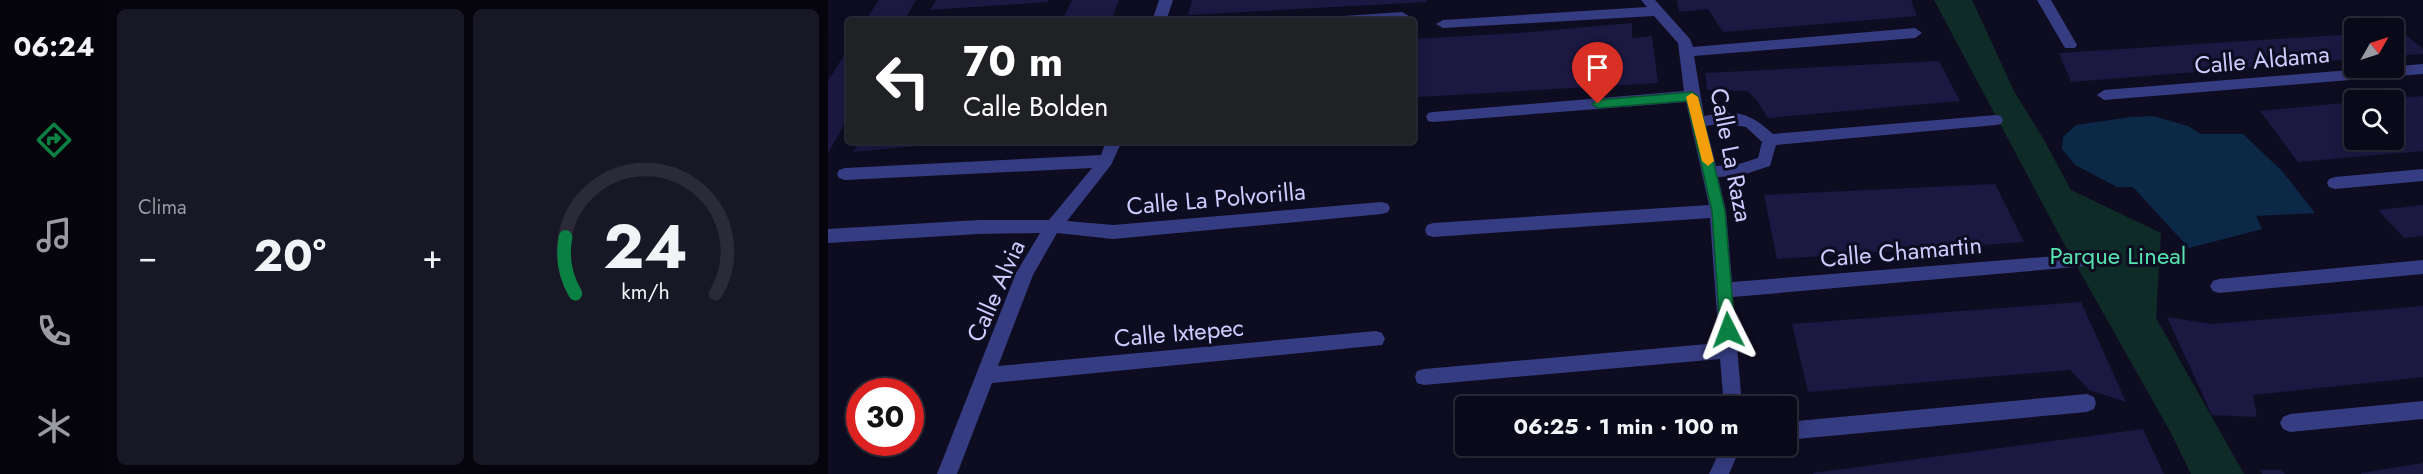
<!DOCTYPE html>
<html lang="es">
<head>
<meta charset="utf-8">
<style>
  :root { --surface:#0a0919; --page:#181726; --text:#f1f3f6; --muted:#999aa2; --line:#2a2a38; --accent:#0b8043 }
  body { margin:0; font-family:Jost,sans-serif; background:var(--page); color:var(--text); height:100vh; display:flex; flex-direction:column; font-size:22px; white-space:nowrap }
  * { box-sizing:border-box; margin:0 }
  p { font-size:20px; color:var(--muted) }
  .icon { flex:none; width:33px; height:33px; fill:none; stroke:currentColor; stroke-width:2; stroke-linecap:round; stroke-linejoin:round }
  .map { position:relative; flex:1; overflow:hidden }
  .details { display:flex; flex-direction:column; gap:9px; padding:9px; background:#06050e; width:720px }
  .details>* { flex:none }
  .banner { position:absolute; left:18px; top:18px; width:570px; height:126px; border-radius:6px; box-shadow:0 3px 15px #0003,0 0 0 2px var(--line); background:#202124; color:#fff; overflow:hidden }
  .needle { width:39px; rotate:51deg }
  .controls { position:absolute; left:1516px; top:18px; display:grid; gap:12px }
  .controls a { display:grid; place-items:center; width:60px; height:60px; border-radius:6px; background:var(--surface); box-shadow:0 3px 15px #0003,0 0 0 2px var(--line); font-size:30px }
  .speed { position:absolute; left:18px; top:378px; display:flex; gap:12px; font-size:30px; font-weight:700; text-align:center }
  .speed>* { display:grid; place-content:center; width:78px; height:78px; border-radius:50%; background:var(--surface); box-shadow:0 3px 15px #0003,0 0 0 2px var(--line); line-height:1 }
  .speed .limit { border:9px solid #d22; background:#fff; color:#111 }
  .pin { position:absolute; display:grid; place-items:center; width:51px; height:51px; color:#fff; margin:-62px -26px; border-radius:50% 50% 50% 0; rotate:-45deg; box-shadow:0 0 6px #0007 }
  .pin .icon { rotate:45deg }
  .me { position:absolute; width:66px; margin:-33px; rotate:357deg; stroke-linejoin:round; filter:drop-shadow(0 0 4px #0008) }
  .turn { display:flex; align-items:center; gap:21px; height:126px; padding:0 18px; font-size:27px }
  .turn .icon { width:78px; height:78px; stroke-width:2.5 }
  .turn b { display:block; font-size:42px; line-height:51px }
  .big { font-size:45px; font-weight:700; line-height:1.1 }
  .details .tile { flex:1; display:flex; flex-direction:column; justify-content:center; gap:9px; min-width:0; padding:0 21px; border-radius:9px; background:var(--page) }
  .details .dial { align-items:center; gap:0 }
  .dial svg { height:156px; overflow:visible; fill:none; stroke:var(--line); stroke-width:7; stroke-linecap:round; text-anchor:middle }
  .dial text { fill:var(--text); stroke:none }
  .heat { display:flex; justify-content:space-between; align-items:center; font-size:33px; direction:ltr }
  .details .tiles { flex:1; display:grid; gap:9px; grid-template-columns:repeat(2,1fr) }
  .trip { position:absolute; left:627px; top:396px; width:342px; height:60px; border-radius:6px; background:var(--surface); box-shadow:0 3px 15px #0003,0 0 0 2px var(--line); font-weight:700; line-height:60px; text-align:center }
  main { display:flex; flex:1; min-height:0 }
  .menu { display:flex; flex-direction:column; width:108px; justify-content:space-around; align-items:center; background:#04040a; color:var(--muted) }
  .menu .icon { width:42px; height:42px }
  .menu .selected { color:var(--accent) }
  .menu b { font-size:27px; color:var(--text) }
  .map>svg:first-child { display:block }
  .green { fill:#0f2b27 }
  .water { fill:#0b2947 }
  .building { fill:#1c1842 }
  .lines { fill:none; stroke-linecap:round; stroke-linejoin:round }
  .minor { fill:#363c81; fill-rule:evenodd }
  .route { fill:#0b8043; stroke:#07532c; stroke-width:1.5 }
  .slow { fill:#f59e0b }
  .labels { text-anchor:middle; stroke-width:6; stroke-linejoin:round; paint-order:stroke }
  .street-label { font-size:24px; fill:#ccf; stroke:#0e0c21 }
  .park-label { font-size:24px; fill:#55e2af; stroke:#0e0c21 }
</style>
</head>
<body>
<main>
<nav class="menu">
<b>06:24</b>
<svg class="icon selected" aria-label="directions" viewBox="0 0 24 24"><path d="M12 3l9 9-9 9-9-9zM9 14v-3h6M13 9l2 2-2 2"/></svg>
<svg class="icon" aria-label="music" viewBox="0 0 24 24"><path d="M9 18V5l10-2v13"/><circle cx="6" cy="18" r="3"/><circle cx="16" cy="16" r="3"/></svg>
<svg class="icon" aria-label="phone" viewBox="0 0 24 24"><path d="M5 4h4l2 5-3 2q2 4 5 5l2-3 5 2v4C11 20 4 13 5 4z"/></svg>
<svg class="icon" aria-label="climate" viewBox="0 0 24 24"><path d="M12 3v18M4 7l16 10M4 17L20 7"/></svg>
</nav>
<section class="details">
<div class="tiles">
<div class="tile"><p>Clima</p>
<div class="heat"><a>−</a><b class="big">20°</b><a>+</a></div>
</div>
<div class="tile dial"><svg viewBox="0 0 100 80">
<path d="M14 69A42 42 0 1 1 86 69"/>
<path d="M14 69A42 42 0 0 1 9 40" stroke="#0b8043"/>
<text x="50" y="56" font-size="32" font-weight="700">24</text>
<text x="50" y="72" font-size="11">km/h</text>
</svg></div>
</div>
</section>
<div class="map">
<svg width="1595" height="474" viewBox="0 0 1595 474">
  <rect width="100%" height="100%" fill="#0e0c21"/>
  <!-- green -->
  <path class="green" d="M1106 0H1144L1186 91 1216 140 1243 190 1333 233 1328 318 1416 474H1363L1343 433 1234 240Z"/>
  <!-- water -->
  <path class="water" d="M1325 116 1360 126 1373 134H1415L1454 171 1487 213 1428 216 1434 229 1361 248 1305 187H1289L1247 165 1234 149 1235 137 1248 125 1303 117Z"/>
  <!-- building -->
  <path class="building" d="M51 0H88L76 21H37Z
    M108 0H220V2L102 10Z
    M244 0H291L283 21H234Z
    M364 0H599V2L360 15Z
    M849 0H1083L1089 16 895 32 880 9 851 12Z
    M213 17 214 21H107L109 18Z
    M804 23V38L824 36 830 83 590 97 589 81H585V39L690 33Z
    M1566 31H1573L1595 49V54L1566 56Z
    M1527 34V59L1243 82 1231 53Z
    M21 47V116L0 153V81Z
    M1111 61 1132 101 940 118 928 99 919 91 879 90 877 73Z
    M1595 96V151L1470 162 1432 111 1527 102V140H1566V100L1560 99Z
    M32 141H122V143L25 152Z
    M176 141H224V143L174 145Z
    M1167 184 1196 242 949 259 936 195Z
    M1595 205V236L1576 238 1550 210Z
    M1253 302 1298 402 1261 390 1242 370 980 392 964 324Z
    M1595 306V377L1425 395 1429 417 1384 415 1339 317 1384 324Z
    M1315 429 1336 474H985V473Z
    M1595 463V474H1533V473Z
    M1432 470H1453L1457 474H1434Z"/>
  <g class="lines">
    <!-- minor -->
    <path class="minor" d="M331 0H345L338 21H324Z
      M813 0H827L862 39 865 47 1087 28 1094 33 1087 38 866 56 876 116C908 110 921 112 945 134L1168 115 1173 116 1175 120 1173 124 1168 125 948 145 942 166 911 176 890 177 898 211 904 282 1253 254 1259 256 1261 261 1259 266 905 297 914 406H896L892 359 596 385 589 383 587 377 589 371 596 369 891 343 882 218 605 237 599 235 597 230 599 225 605 223 881 205 858 102 605 122 600 121 598 117 600 113 605 112 856 91 850 43 826 16 615 28 608 24 615 20 819 7ZM895 123 918 127 934 142 930 158 911 164 888 166 878 126Z
      M1209 0H1223L1249 45 1247 48H1237Z
      M574 12 581 16 579 19 493 21 500 17Z
      M1595 64V74L1276 100 1269 95 1276 90Z
      M278 141H294L283 165 239 221 285 225 554 202 560 204 562 208 560 212 554 214 285 239 229 233 205 275 170 366 548 331 554 333 557 339 554 345 164 383 129 474H109L188 273 212 233 151 234 0 243V229L151 220H221L264 168 17 180 11 178 9 174 11 170 17 168 273 155Z
      M1595 169V181L1507 189 1501 187 1499 183 1501 179 1507 177Z
      M1595 260V274L1391 293 1385 291 1382 286 1385 281 1391 279Z
      M1259 394 1266 397 1268 403 1266 409 1259 412 958 440V422Z
      M1595 401V419L1462 432 1455 429 1452 423 1455 417 1462 414Z
      M894 446H913L901 474H881Z"/>
  </g>
  <!-- route -->
  <path class="route" d="M864 92 870 96 897 211 907 330 905 334 900 336 894 334 892 330 884 211 859 101 770 108 764 104 770 100Z"/>
  <!-- slow -->
  <path class="slow" d="M864 93 870 97 886 161 880 166 874 161 858 97Z"/>
  <g class="labels">
    <!-- street labels -->
    <g class="street-label">
      <text transform="translate(1434 60) rotate(-5)" y="8">Calle Aldama</text>
      <text transform="translate(903 155) rotate(79)" y="8">Calle La Raza</text>
      <text transform="translate(388 199) rotate(-5)" y="8">Calle La Polvorilla</text>
      <text transform="translate(1073 252) rotate(-5)" y="8">Calle Chamartin</text>
      <text transform="translate(168 291) rotate(-66)" y="8">Calle Alvia</text>
      <text transform="translate(351 333) rotate(-5)" y="8">Calle Ixtepec</text>
    </g>
    <!-- park labels -->
    <g class="park-label">
      <text x="1290" y="264">Parque Lineal</text>
    </g>
  </g>
</svg>
<div class="controls">
<a><svg class="needle" viewBox="-14 -14 28 28"><path d="M0-13l5 13h-10z" fill="#e53935"/><path d="M0 13l5-13h-10z" fill="#999aa2"/></svg></a>
<a><svg class="icon" aria-label="search" viewBox="0 0 24 24"><circle cx="10" cy="10" r="6"/><path d="M15 15l6 6"/></svg></a>
</div>
<div class="speed"><div class="limit">30</div></div>
<div class="pin" style="left:770px;top:104px;background:#d93025"><svg class="icon" aria-label="arrive" viewBox="0 0 24 24"><path d="M6 21V4h12l-3 4 3 4H6"/></svg></div>
<svg class="me" style="left:900px;top:330px" viewBox="-20 -20 40 40"><path d="M0-17L14 15 0 8-14 15z" fill="#0b8043" stroke="#fff" stroke-width="4"/></svg>
<div class="trip">06:25 · 1 min · 100 m</div>
<div class="banner">
<div class="turn"><svg class="icon" aria-label="left" viewBox="0 0 24 24"><path d="M17 20v-9H6M10 6l-5 5 5 5"/></svg><div><b>70 m</b>Calle Bolden</div></div>
</div>
</div>
</main>
</body>
</html>
